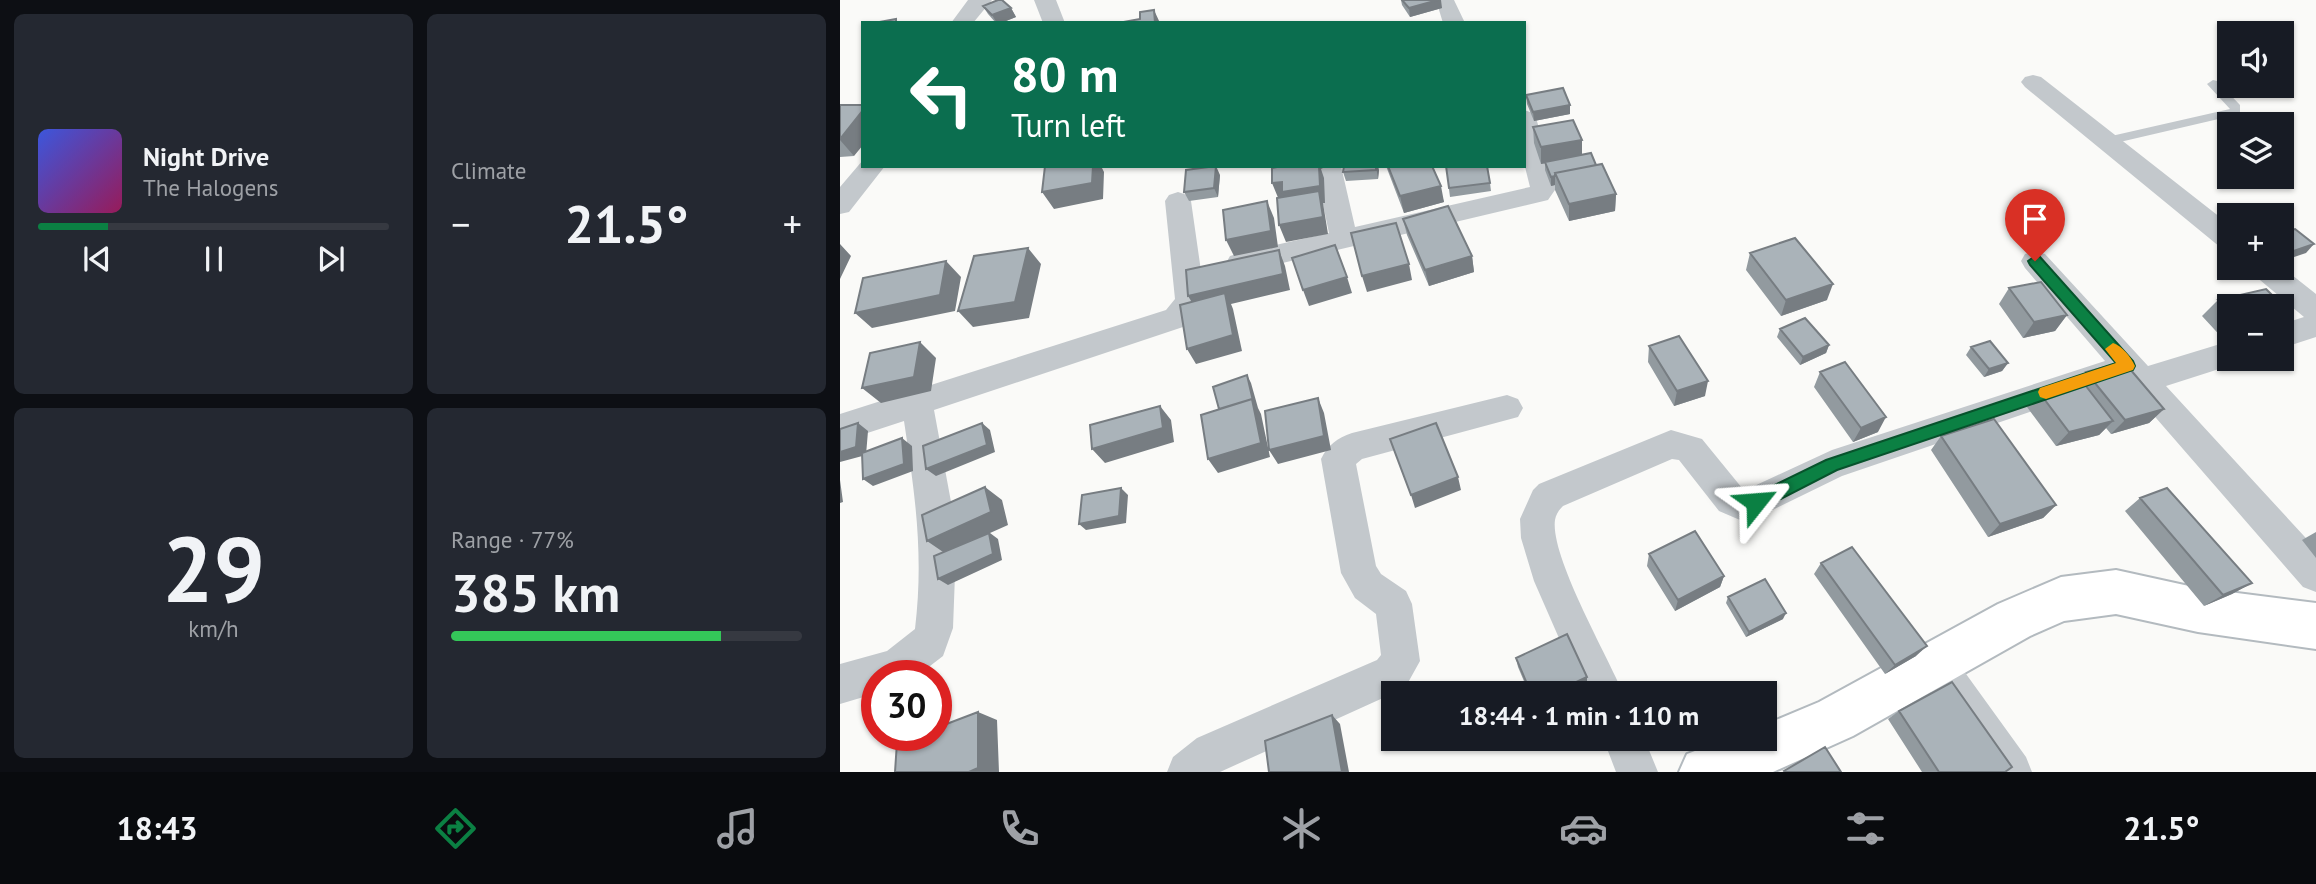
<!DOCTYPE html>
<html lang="en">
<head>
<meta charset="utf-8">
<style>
  :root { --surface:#171b24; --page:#242831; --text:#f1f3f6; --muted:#9ea1a6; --line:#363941; --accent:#0b8043 }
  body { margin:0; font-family:"PT Sans",sans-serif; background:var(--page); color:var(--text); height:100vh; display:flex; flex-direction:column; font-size:26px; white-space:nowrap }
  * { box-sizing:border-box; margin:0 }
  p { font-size:23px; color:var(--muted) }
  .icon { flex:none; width:38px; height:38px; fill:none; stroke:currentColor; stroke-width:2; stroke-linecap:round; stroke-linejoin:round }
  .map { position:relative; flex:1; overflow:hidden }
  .panel { display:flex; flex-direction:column; gap:14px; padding:14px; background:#0d0f14; width:840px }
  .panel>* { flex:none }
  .hud { position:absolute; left:21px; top:21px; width:665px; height:147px; border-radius:0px; box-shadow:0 2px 5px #0004; background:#0b6e4f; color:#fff; overflow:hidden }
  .controls { position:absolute; left:1377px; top:21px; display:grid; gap:14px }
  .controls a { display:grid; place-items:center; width:77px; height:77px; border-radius:0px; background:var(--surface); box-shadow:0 2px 5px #0004; font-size:35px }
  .speed { position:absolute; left:21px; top:660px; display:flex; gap:14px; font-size:35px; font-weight:700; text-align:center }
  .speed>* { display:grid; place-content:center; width:91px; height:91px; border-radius:50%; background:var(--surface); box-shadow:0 2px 5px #0004; line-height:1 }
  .speed .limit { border:10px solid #d22; background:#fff; color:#111 }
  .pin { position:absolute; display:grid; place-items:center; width:60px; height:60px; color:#fff; margin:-72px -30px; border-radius:50% 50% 50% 0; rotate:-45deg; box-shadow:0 0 7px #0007 }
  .pin .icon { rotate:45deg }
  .me { position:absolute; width:77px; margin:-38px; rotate:62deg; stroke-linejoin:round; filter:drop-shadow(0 0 5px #0008) }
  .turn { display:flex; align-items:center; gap:24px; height:147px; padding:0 35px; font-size:32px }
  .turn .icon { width:91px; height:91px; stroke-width:2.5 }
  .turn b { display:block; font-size:49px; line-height:60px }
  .big { font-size:52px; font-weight:700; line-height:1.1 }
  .panel .widget { flex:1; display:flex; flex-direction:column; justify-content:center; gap:10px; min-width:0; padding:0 24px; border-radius:10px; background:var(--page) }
  .panel .dial { align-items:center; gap:0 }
  .dial b { font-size:91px; line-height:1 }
  .song { display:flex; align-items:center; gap:21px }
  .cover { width:84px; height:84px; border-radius:10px; background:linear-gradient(135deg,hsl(230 70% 55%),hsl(330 70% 35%)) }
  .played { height:7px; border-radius:4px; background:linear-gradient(90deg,var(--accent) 20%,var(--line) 20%) }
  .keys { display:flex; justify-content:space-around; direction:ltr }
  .heat { display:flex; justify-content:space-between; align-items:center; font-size:38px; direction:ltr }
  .charge { height:10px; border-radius:5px; background:linear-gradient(90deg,#34c759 77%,var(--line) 0) }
  .panel .tiles { flex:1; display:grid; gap:14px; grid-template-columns:repeat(2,1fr) }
  .trip { position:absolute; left:541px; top:681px; width:396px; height:70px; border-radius:0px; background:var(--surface); box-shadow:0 2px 5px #0004; font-weight:700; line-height:70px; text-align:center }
  .menu { display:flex; height:112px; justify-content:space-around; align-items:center; background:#090b0e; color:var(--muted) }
  .menu .icon { width:49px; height:49px }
  .menu .current { color:var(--accent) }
  .menu b { font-size:32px; color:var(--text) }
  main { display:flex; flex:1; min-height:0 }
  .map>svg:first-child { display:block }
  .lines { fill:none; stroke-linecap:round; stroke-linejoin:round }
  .secondary-casing { stroke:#b3babf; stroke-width:4 }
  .lane { fill:#c3c8cc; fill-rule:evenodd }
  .street { fill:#c3c8cc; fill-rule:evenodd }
  .secondary { fill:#fff; fill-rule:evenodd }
  .wall { fill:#929a9f }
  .shaded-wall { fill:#777d82 }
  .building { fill:#aab3b9; stroke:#777d82; stroke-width:2 }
  .route { fill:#0b8043; stroke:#07532c; stroke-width:2 }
  .slow { fill:#f59e0b }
</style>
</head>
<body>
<main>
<section class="panel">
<div class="tiles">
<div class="widget">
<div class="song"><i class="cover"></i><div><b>Night Drive</b><p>The Halogens</p></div></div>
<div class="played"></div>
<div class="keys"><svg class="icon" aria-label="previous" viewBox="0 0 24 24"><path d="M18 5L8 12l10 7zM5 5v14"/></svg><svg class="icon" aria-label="pause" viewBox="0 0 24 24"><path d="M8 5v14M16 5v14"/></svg><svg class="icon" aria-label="next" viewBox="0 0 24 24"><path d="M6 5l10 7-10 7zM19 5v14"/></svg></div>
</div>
<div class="widget"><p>Climate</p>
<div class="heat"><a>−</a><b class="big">21.5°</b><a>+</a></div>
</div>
<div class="widget dial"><b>29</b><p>km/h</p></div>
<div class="widget"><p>Range · 77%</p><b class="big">385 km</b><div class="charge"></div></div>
</div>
</section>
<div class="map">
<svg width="1476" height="772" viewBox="0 0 1476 772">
  <rect width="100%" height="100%" fill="#fafaf8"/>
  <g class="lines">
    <defs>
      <path id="secondary" d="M1276 570 1358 588 1476 603V649L1358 632 1276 614 1224 621 1190 636 1013 736 933 772H839L847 754 889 738H924V725L979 702 1158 604 1221 577Z"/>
    </defs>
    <!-- secondary casing -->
    <use href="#secondary" class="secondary-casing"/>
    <!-- lane -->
    <path class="lane" d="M1373 80 1377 81 1400 105V114L1267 145 1261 141 1267 137 1390 109 1367 84Z"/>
    <!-- street -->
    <path class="street" d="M128 0H152L133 23H111Z
      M194 0H216L225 23H203Z
      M596 0H614L625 23H603Z
      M1193 75 1201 77 1390 225V250L1380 247 1185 87 1181 82 1185 77Z
      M684 110 693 113 696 118 717 187 708 200 400 273 390 270 386 263 390 256 400 253 489 233 475 166H501L515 227 690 187 684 163Z
      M23 160V166H45L9 212 0 214V187Z
      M338 192 347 195 351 201 365 299 356 318 346 326 94 410 114 518 116 548 113 628 103 656 77 676H37V693L0 704V664L47 651 75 629C84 554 75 495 64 421L0 442V414L326 310 335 299 325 201 329 195Z
      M1195 251 1205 254 1308 366 1390 341V359H1402L1401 362 1326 386 1476 549V592L1463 587 1283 380 1002 476 916 518 900 520 879 511 839 460 832 459 723 506C719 510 716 514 715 520 710 556 767 655 783 693H743L694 581 681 538 680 519 693 490 699 484 831 430 862 439 902 488 912 487 992 450 1265 361 1185 268 1181 261 1185 254Z
      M1442 267 1476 294V337L1442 348V324L1464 317 1414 275 1410 268Z
      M667 395 678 399 683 408 678 417 522 459 516 464 536 566 541 574 566 591 572 604 580 661 565 688 380 772H327L333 757 357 738 537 660 541 655 536 614 515 598 501 573 481 459C488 445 497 438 512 433Z
      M1094 644 1108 649 1186 757 1192 772H1146L1080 677 1075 663 1080 649Z
      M763 738H804L818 772H776Z"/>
    <!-- secondary -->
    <use href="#secondary" class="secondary"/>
  </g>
  <!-- wall -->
  <path class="wall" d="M561 0H598L602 8 570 17 562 5Z
    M143 6 171 8 176 17 161 23H156L148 14Z
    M686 95 730 105V114L694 121 687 104Z
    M0 105 14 156 0 157Z
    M693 127 742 155 756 165 776 194 775 211 729 221 715 190V185L711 186 705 170V163L701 164 694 143Z
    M546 166H592L604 202 564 213Z
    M606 166 650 183 651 191 610 197Z
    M539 170 538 179 506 181 503 172Z
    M380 175 378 197 349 201 344 192Z
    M563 219 632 256 634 272 589 286 567 235Z
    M910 253 987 300 941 316 906 270Z
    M1169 288 1227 315 1215 331 1183 338 1159 304Z
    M1426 289 1451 314 1442 322V306H1390V341L1386 342 1362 316 1378 300Z
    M940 329 989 345 986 353 960 365 937 337Z
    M809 346 865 396 834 406 808 362Z
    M1131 347 1168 363 1162 371 1144 377 1126 355Z
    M980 372 1038 432 1013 442 974 387Z
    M1246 372 1324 409 1309 423 1271 434 1266 428 1259 435 1216 446 1187 407 1199 392 1238 382Z
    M1101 436 1216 505 1203 518 1148 537 1091 450Z
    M1300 498 1412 583 1392 594 1364 606 1285 511Z
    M1476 532V558L1462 540Z
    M809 554 884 576 880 587 835 611 807 566Z
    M981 563 1076 656 1045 674 974 574Z
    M888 597 943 619 906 637 886 603Z
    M676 658 747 686 732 693H689L678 667Z
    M1059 711 1165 772H1082L1048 719Z"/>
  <!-- shaded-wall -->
  <path class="shaded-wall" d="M598 0H601L602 8 570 17 569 8Z
    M171 8 176 17 161 23H157L152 15Z
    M314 10 320 23H315Z
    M730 105V114L694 121 693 112Z
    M23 110V145L14 156 0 140V139Z
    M742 140V157L701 164V147Z
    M253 166H261L264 172 263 199 214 209 202 192Z
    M376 166 380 175 378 197 374 188Z
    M440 166H483V168L481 169 484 178 485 203H483L488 234 446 242 439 225V200L432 183Z
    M536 166H538L539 170 538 179Z
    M715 176V185L711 186V177Z
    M601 186 604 202 564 213 560 196Z
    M776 194 775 211 729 221V204Z
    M427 201 434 218 438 247 394 256 386 240Z
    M0 244 11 256 0 279Z
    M1474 244 1466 253 1442 261V255Z
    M188 248 201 264 189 318 133 327 118 311Z
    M439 250 445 266 450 290 391 304 393 309 402 351 356 364 347 349 358 312 348 296Z
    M632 256 634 272 589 286 585 270Z
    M106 261 121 277 115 311 32 328 15 313Z
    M569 264 572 280 527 292 522 276Z
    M507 277 512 293 469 306 463 290Z
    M993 284 987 300 941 316 946 300Z
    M1451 314 1442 322V316Z
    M1227 315 1215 331 1183 338 1194 322Z
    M80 342 96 358 91 391 41 403 22 388Z
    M989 345 986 353 960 365 963 357Z
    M1168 363 1162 371 1144 377 1149 369Z
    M407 375 411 383 418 408 421 414 430 457 378 473 368 459Z
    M868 381 865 396 834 406 837 391Z
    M478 398 484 413 491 450 438 464 429 450Z
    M320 406 331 420 334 442 265 463 252 449Z
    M1324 409 1309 423 1271 434 1285 420Z
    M1046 417 1038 432 1013 442 1021 428Z
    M1273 421 1259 435 1216 446 1229 432Z
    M18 423 28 431 26 455 0 462V452Z
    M142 423 150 430 155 452 96 476 86 469Z
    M62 438 72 446 73 471 33 486 23 479Z
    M618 477 621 490 575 508 571 495Z
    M0 480 3 502 0 503Z
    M145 487 162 500 168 525 150 533 158 539 162 560 108 585 98 579 106 554 87 541Z
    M281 488 288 495 286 523 246 530 239 524Z
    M1216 505 1203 518 1148 537 1160 524Z
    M884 576 880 587 835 611 838 600Z
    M1412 583 1392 594 1364 606 1383 595Z
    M946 613 943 619 906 637 909 632Z
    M1087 646 1076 656 1045 674 1055 665Z
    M747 677V686L732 693H713Z
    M138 712 157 720 159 772H129Z
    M492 715 500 724 509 772H502Z"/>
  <!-- building -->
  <path class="building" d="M158 0H162L171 8 152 15 143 6Z
    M562 0H598L569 8Z
    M314 10 315 23H278L300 19V12Z
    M56 19V23H34Z
    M723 88 730 105 693 112 686 95Z
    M0 105H23V110L0 139Z
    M733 120 742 140 701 147 693 127Z
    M751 153 756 165 715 173V176L711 177 705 162Z
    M762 164 776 194 729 204 715 173Z
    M205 166H253L252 183 202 192Z
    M376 166 374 188 344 192 346 170Z
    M442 166H479L480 186 442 192V182L432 183V168Z
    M504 166H536V170L503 172Z
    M548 166H592L601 186 560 196Z
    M606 166H647L650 183 609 188Z
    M479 191 483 217 439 225 437 198Z
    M427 201 431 231 386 240 383 210Z
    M608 206 632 256 585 270 563 219Z
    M556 223 569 264 522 276 511 233Z
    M1455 229 1474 244 1442 255V233Z
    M955 238 993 284 946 300 910 253Z
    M495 245 507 277 463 290 452 258Z
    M188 248 175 302 118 311 134 256Z
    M439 250 443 274 348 296 346 270Z
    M106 261 100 295 15 313 23 278Z
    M1201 282 1227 315 1194 322 1169 288Z
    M1426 289 1451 314 1442 316V306H1390V313L1378 300Z
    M385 293 393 335 347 349 340 305Z
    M965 318 989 345 963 357 940 329Z
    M839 336 868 381 837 391 809 346Z
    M1150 341 1168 363 1149 369 1131 347Z
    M80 342 74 377 22 388 30 353Z
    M1005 362 1046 417 1021 428 980 372Z
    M1284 362 1324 409 1285 420 1246 372Z
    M407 375 413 401 412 399 379 409 373 387Z
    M1242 381 1273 421 1229 432 1199 392Z
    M478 398 484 436 429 450 425 411Z
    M412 399 421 443 368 459 361 415Z
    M320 406 323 428 252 449 250 425Z
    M1154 419 1216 505 1160 524 1101 436Z
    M18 423 16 447 0 452V429Z
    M142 423 147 445 86 469 83 446Z
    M596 423 618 477 571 495 550 439Z
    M62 438 64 464 23 479 22 453Z
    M145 487 151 512 87 541 82 515Z
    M281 488 279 516 239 524 242 495Z
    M1327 488 1412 583 1383 595 1300 498Z
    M855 531 884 576 838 600 809 554Z
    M149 533 153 554 98 579 94 556Z
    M1012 547 1087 646 1055 665 981 563Z
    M925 579 946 613 909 632 888 597Z
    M727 634 747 677 713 693H691L676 658Z
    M1112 682 1172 767 1165 772H1099L1059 711Z
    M138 712V768L129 772H55L57 742 76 735H96V728Z
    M492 715 502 772H429L425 741Z
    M985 747 1001 772H945L944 771Z"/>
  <!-- route -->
  <path class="route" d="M1195 256 1200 257 1293 361 1295 366 1293 370 997 470 923 508 916 510 910 508 908 502 910 497 986 460 1276 363 1190 265 1188 261Z"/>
  <!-- slow -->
  <path class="slow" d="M1273 343C1282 346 1291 357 1295 366L1293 370 1206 399 1200 397 1198 392 1200 388 1276 363 1265 349Z"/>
</svg>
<div class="controls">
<a><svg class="icon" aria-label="sound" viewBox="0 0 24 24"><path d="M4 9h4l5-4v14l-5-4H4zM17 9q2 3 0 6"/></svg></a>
<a><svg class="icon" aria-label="layers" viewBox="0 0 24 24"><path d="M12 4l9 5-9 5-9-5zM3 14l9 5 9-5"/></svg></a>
<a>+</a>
<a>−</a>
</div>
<div class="speed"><div class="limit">30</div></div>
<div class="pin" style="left:1195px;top:261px;background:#d93025"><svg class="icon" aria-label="arrive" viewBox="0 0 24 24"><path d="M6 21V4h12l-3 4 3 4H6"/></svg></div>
<svg class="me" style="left:916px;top:502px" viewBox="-20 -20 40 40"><path d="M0-17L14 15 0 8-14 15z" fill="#0b8043" stroke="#fff" stroke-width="4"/></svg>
<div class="trip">18:44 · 1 min · 110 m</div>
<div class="hud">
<div class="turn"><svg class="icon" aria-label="left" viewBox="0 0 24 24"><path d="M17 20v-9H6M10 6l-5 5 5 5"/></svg><div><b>80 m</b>Turn left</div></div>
</div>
</div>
</main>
<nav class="menu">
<b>18:43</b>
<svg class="icon current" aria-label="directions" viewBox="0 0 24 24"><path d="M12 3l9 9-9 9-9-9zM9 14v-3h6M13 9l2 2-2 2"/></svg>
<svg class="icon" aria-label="music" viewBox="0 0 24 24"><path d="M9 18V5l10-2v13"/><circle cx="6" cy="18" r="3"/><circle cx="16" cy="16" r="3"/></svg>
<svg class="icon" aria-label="phone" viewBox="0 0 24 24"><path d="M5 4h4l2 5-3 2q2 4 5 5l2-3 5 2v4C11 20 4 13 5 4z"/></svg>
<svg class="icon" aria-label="climate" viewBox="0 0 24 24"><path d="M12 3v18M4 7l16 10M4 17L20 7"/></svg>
<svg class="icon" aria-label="car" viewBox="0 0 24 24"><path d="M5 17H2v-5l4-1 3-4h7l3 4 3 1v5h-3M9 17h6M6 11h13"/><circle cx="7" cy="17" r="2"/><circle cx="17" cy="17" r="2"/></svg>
<svg class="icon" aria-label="filters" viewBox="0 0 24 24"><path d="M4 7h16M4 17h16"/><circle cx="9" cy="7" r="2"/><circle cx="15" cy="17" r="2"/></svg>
<b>21.5°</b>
</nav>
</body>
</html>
